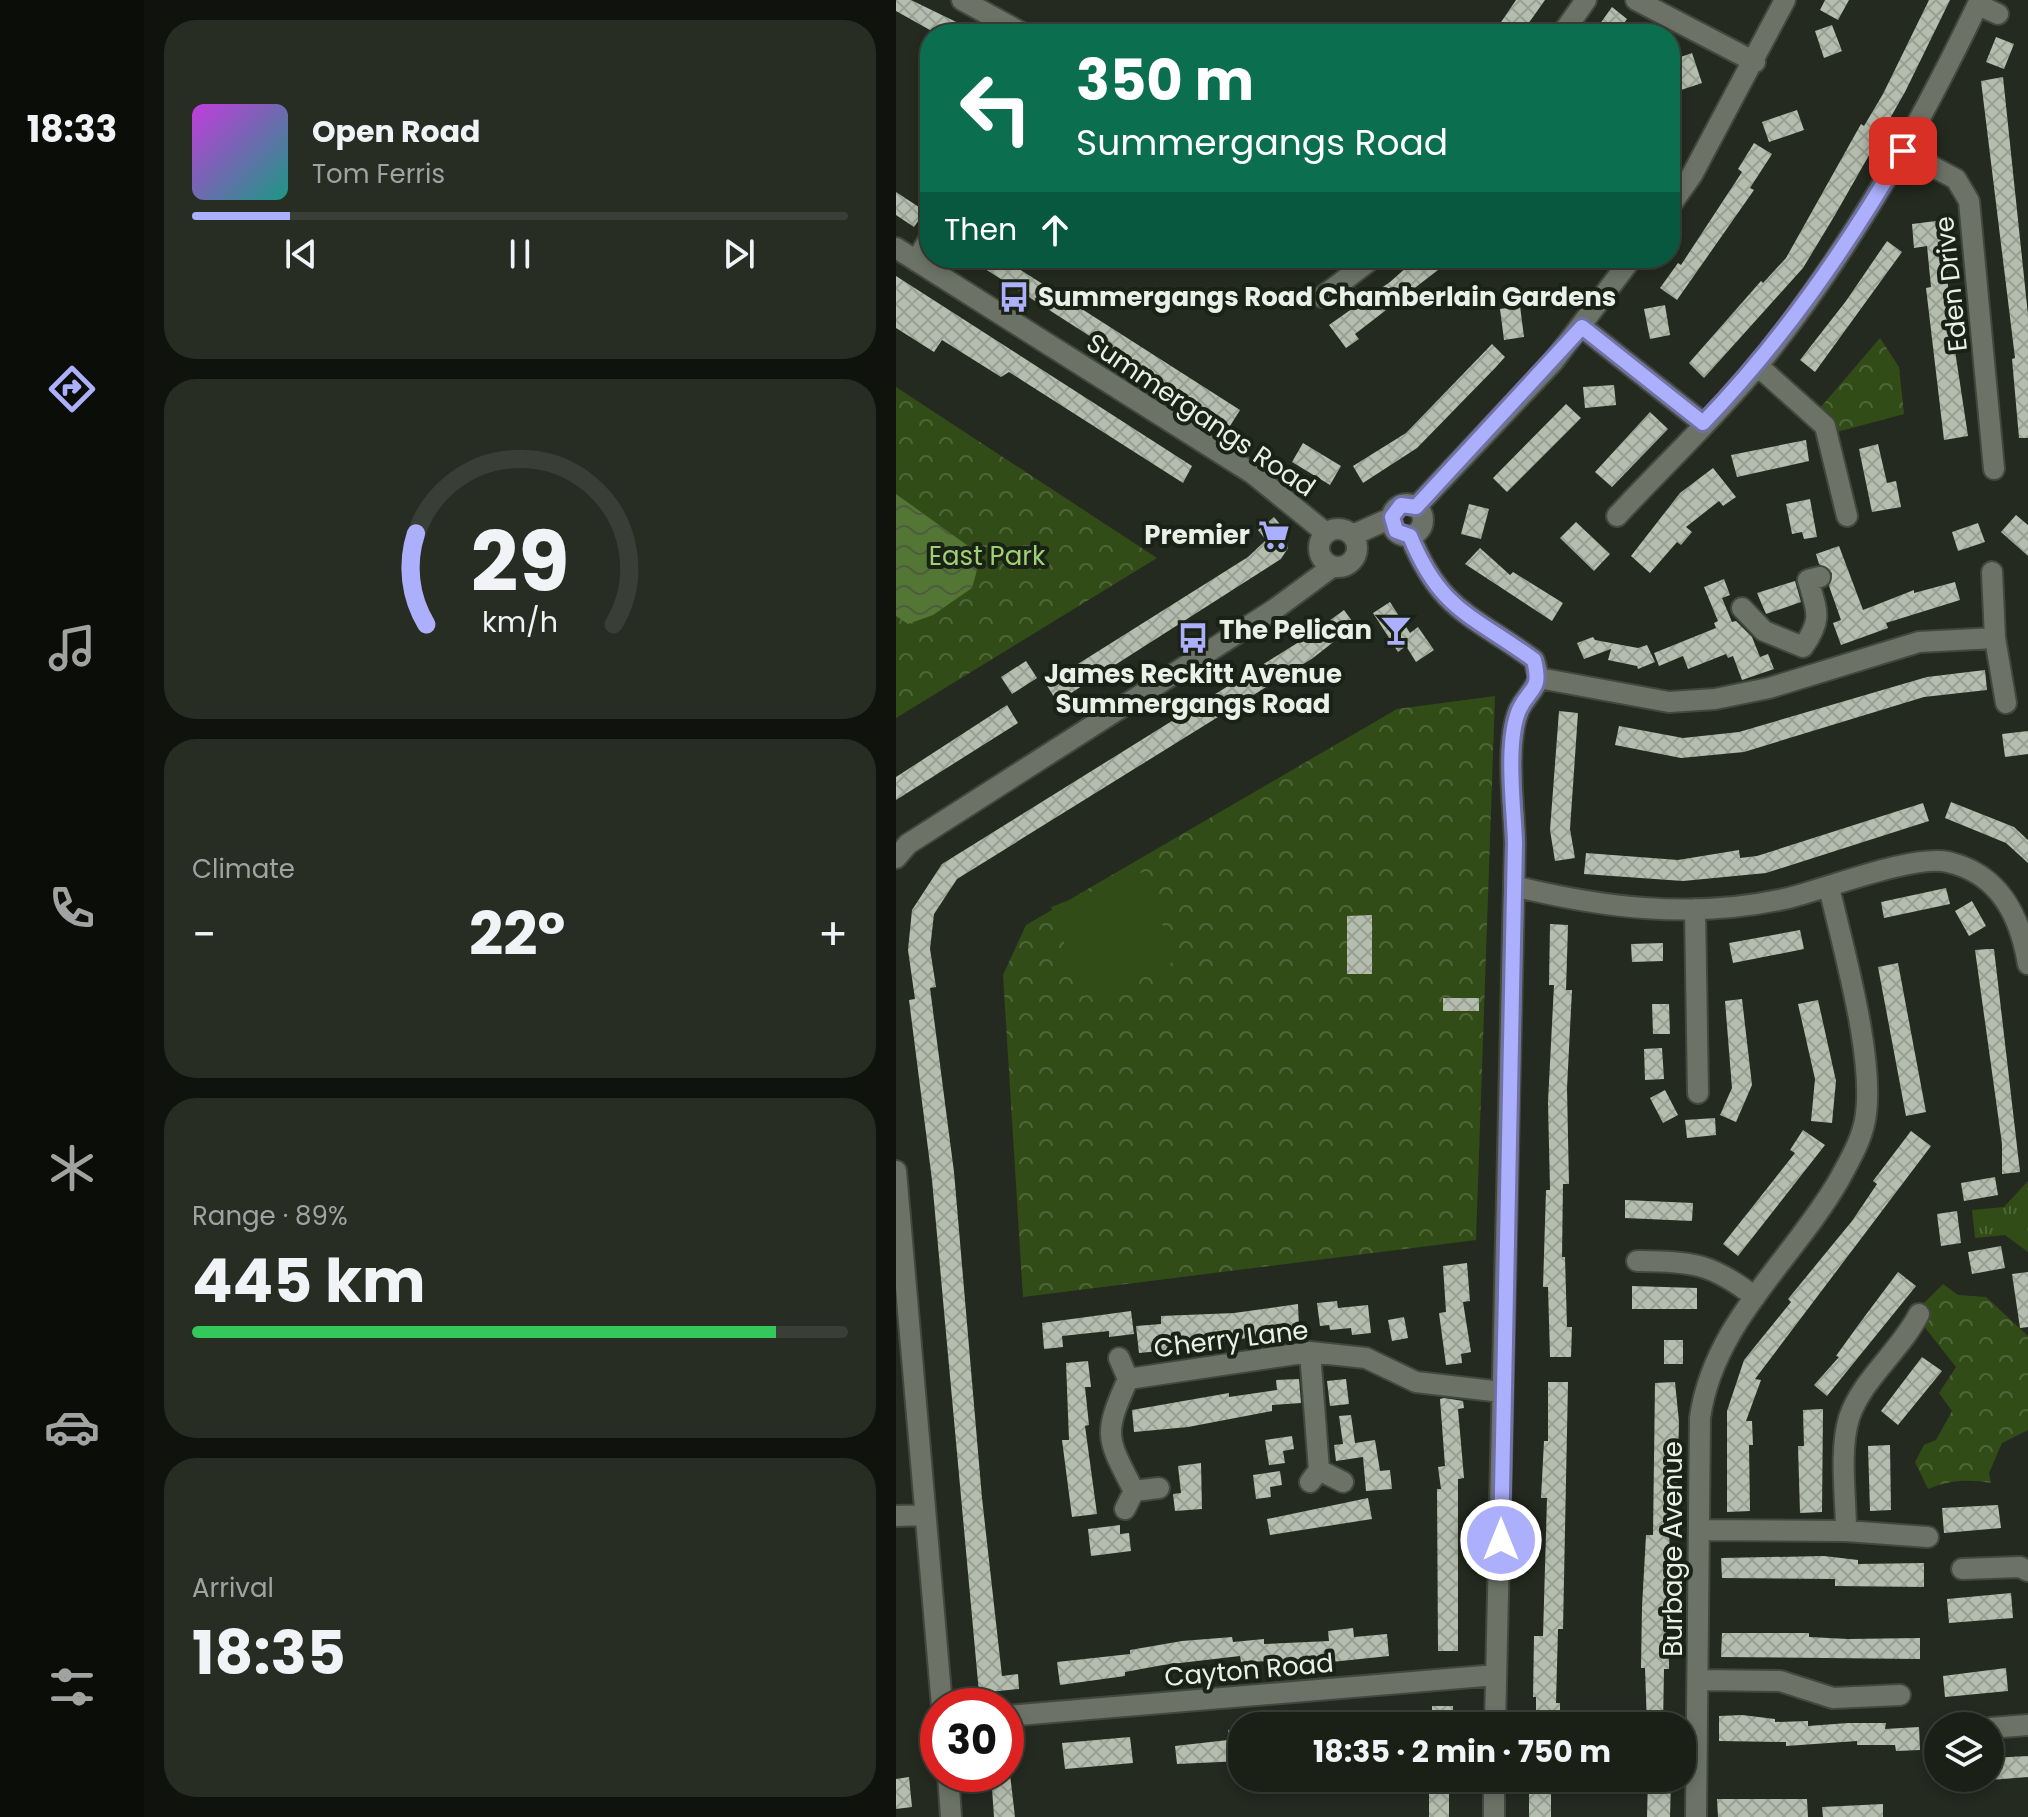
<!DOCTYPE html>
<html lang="en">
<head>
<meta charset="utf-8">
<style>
  :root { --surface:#1b2017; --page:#282d24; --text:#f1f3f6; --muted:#a0a3a1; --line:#393e36; --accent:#acaffb }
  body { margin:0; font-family:Poppins,sans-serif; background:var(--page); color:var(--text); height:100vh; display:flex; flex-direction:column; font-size:30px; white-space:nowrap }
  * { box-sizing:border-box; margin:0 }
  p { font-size:26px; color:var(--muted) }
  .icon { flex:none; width:44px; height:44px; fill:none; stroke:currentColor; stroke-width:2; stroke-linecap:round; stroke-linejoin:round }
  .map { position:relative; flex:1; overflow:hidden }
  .sheet { display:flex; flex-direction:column; gap:20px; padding:20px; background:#0f120d; width:752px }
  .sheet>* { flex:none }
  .guide { position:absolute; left:24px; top:24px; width:760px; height:244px; border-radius:32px; box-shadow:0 4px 12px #0003,0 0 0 2px var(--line); background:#0b6e4f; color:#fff; overflow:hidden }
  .controls { position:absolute; left:1028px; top:1712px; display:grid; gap:16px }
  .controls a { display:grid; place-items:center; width:80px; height:80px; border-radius:50%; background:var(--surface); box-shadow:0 4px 12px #0003,0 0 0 2px var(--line); font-size:40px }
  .speed { position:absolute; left:24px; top:1688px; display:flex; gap:16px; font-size:40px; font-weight:700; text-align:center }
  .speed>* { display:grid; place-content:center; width:104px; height:104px; border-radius:50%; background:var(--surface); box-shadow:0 4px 12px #0003,0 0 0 2px var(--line); line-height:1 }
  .speed .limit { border:12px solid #d22; background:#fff; color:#111 }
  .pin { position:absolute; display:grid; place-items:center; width:68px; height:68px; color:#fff; margin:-34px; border-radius:16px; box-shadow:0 4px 12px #0006 }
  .me { position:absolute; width:88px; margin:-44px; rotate:0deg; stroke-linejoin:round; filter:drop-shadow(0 0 6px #0008) }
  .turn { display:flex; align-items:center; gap:28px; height:168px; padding:0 24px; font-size:36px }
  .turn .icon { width:104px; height:104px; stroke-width:2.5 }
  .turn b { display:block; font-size:56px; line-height:68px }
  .then { display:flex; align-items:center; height:76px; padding:0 24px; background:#0003; gap:16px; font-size:30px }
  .big { font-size:60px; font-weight:700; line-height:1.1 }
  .sheet .card { flex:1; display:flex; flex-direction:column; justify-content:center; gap:12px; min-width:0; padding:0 28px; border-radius:32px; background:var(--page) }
  .sheet .dial { align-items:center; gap:0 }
  .dial svg { height:208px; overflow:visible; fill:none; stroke:var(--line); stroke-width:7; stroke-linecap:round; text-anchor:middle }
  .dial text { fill:var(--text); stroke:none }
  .song { display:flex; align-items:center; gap:24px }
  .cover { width:96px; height:96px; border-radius:12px; background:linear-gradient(135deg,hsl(290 70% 55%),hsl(170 70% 35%)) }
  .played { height:8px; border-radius:4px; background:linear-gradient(90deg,var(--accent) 15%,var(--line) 15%) }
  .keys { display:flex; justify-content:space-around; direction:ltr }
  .heat { display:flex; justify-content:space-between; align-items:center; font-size:44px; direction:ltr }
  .charge { height:12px; border-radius:6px; background:linear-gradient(90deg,#34c759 89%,var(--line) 0) }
  .trip { position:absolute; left:332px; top:1712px; width:468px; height:80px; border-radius:32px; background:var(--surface); box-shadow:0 4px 12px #0003,0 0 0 2px var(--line); font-weight:700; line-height:80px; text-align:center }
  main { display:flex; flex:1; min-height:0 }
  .menu { display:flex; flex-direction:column; width:144px; justify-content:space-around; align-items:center; background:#0b0d09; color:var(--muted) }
  .menu .icon { width:56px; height:56px }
  .menu .on { color:var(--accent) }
  .menu b { font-size:36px; color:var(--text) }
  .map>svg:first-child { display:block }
  .grass { fill:url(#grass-tufts) }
  .park { fill:url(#park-crowns) }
  .pitch { fill:#324c17 }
  .water { fill:url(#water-waves) }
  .building { fill:url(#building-cross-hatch) }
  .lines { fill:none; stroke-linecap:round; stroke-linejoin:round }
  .minor-casing { stroke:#42483e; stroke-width:24 }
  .minor { stroke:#6c7366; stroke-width:20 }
  .route-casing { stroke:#7072a3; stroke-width:20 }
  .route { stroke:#acaffb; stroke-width:14 }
  .labels { text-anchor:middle; stroke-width:8; stroke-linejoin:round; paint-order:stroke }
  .street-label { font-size:26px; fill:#eaefe7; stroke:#1a2115 }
  .poi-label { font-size:26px; font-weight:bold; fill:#eaefe7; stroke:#1a2115; text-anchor:end }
  .park-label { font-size:26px; fill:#9fd075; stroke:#1a2115 }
</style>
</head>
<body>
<main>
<nav class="menu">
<b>18:33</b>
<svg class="icon on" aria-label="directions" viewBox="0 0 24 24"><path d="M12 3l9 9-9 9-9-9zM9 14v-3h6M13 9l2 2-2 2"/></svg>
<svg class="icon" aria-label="music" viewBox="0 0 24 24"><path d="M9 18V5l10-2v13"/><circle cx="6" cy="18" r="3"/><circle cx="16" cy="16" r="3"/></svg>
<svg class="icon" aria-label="phone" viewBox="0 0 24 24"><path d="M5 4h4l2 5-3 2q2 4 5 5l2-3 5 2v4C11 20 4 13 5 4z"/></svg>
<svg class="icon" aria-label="climate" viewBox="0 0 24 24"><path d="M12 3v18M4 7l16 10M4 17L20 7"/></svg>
<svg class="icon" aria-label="car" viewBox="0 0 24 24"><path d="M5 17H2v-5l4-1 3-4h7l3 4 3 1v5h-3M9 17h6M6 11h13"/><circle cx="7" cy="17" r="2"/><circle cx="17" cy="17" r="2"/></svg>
<svg class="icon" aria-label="filters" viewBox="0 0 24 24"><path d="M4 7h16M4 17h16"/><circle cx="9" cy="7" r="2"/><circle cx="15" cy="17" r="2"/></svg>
</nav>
<section class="sheet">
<div class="card">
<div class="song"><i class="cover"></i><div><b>Open Road</b><p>Tom Ferris</p></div></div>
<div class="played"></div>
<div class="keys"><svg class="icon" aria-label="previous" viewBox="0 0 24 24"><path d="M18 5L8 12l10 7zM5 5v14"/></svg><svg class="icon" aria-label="pause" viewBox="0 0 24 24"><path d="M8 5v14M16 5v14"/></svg><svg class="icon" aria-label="next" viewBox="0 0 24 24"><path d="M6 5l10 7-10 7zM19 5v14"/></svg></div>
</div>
<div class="card dial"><svg viewBox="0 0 100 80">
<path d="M14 69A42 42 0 1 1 86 69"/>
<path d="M14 69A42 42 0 0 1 10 34" stroke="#acaffb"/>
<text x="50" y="56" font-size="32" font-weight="700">29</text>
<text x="50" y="72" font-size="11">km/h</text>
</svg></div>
<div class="card"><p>Climate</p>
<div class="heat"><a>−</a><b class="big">22°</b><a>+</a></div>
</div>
<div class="card"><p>Range · 89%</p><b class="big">445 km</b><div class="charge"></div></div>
<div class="card"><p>Arrival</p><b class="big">18:35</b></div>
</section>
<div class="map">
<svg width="1132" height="1817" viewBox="0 0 1132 1817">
  <defs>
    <pattern id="grass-tufts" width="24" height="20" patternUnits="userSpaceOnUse" patternTransform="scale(2)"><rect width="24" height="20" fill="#324c17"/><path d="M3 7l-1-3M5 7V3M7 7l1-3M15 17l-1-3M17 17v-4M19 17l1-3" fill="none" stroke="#506639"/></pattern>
    <pattern id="park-crowns" width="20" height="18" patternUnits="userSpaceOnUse" patternTransform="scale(2)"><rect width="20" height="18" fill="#324c17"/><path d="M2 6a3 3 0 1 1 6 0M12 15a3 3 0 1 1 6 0" fill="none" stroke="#506639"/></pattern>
    <pattern id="water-waves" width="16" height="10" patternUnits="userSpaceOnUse" patternTransform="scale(2)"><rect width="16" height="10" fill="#537635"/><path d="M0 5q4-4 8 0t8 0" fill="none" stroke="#4c5d3e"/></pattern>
    <pattern id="building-cross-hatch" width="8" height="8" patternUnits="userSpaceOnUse" patternTransform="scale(2)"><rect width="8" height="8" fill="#b4bdae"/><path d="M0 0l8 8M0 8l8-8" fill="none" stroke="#98a094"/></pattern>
  </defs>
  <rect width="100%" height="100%" fill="#242a1f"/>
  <!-- grass -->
  <path class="grass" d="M1132 1181V1252L1109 1235 1079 1238 1076 1210 1108 1207Z"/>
  <!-- park -->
  <path class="park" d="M984 338 1003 367 1008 414 941 432 924 408Z
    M0 387 261 558 0 718Z
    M599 696 580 1240 127 1297 107 975 130 925 501 709Z
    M1047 1284 1062 1295 1090 1297 1132 1336V1430L1106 1443 1093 1473 1095 1483C1071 1479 1054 1480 1032 1489L1019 1462 1028 1445 1040 1440 1056 1411 1043 1393 1060 1367 1030 1329 1022 1309Z"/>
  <!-- pitch -->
  <path class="pitch" d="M247 872 280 961 188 996 155 907Z"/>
  <!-- water -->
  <path class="water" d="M0 494 75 548 81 570 76 588 37 615 12 624 0 616Z"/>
  <!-- building -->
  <path class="building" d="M0 0H15L85 34H41L0 11Z
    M620 0H649L625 34H597Z
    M929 0H953L942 20 924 10Z
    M1033 0H1054L1009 92 939 215 907 268 808 378 793 363 865 281 867 283 890 258 965 124 968 126 987 94Z
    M716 7 731 19 720 34H709L701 28Z
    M936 25 946 51 928 58 919 31Z
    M1100 37 1118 44 1108 69 1090 62Z
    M796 53 806 83 785 90 776 60Z
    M1107 77 1132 315V438H1123L1116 359 1119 358 1085 81Z
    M901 110 908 130 873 142 866 122Z
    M858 143 876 154 854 188 858 190 781 300 764 288 782 263 785 265 846 172 842 169Z
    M0 192 29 211 18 227 0 215Z
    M1048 220 1054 318 1072 436 1048 440 1030 288 1035 287 1031 246 1018 248 1016 224Z
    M991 241 1006 252 919 372 904 360 950 301Z
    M72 258H106L344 410 334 426Z
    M521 258H531L542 270 459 334 463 339 450 348 433 325 494 282Z
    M0 276 296 466 287 483 113 372 105 377 46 340 38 352 0 328Z
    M769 305 774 335 754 339 748 309Z
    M624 306 628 337 608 340 604 309Z
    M596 344 609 357 600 367 521 448 467 483 457 466 510 433Z
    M718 385 720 405 689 408 687 387Z
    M670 404 685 418 611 492 597 478Z
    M754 412 772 429 716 487 699 472Z
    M910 440 913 461 841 477 835 455Z
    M407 443 445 466 434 485 396 462Z
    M982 444 991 483 1000 481 1005 507 976 512 963 449Z
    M817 468 840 497 827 506 823 501 790 527 796 532 785 545 781 542 754 573 735 556 784 493Z
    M914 499 921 537 908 539 906 532 896 534 890 504Z
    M573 504 593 509 585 539 565 534Z
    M1120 515 1132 525V556L1105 532Z
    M378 517 388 529 392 548 385 559 161 702 150 684 352 557 370 540 362 530Z
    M680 522 714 554 698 571 664 538Z
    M1082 523 1089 542 1062 551 1056 532Z
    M943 546 967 610 1018 590V593L1059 582 1064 600 990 623 992 628 945 645 937 623 945 620 933 586 936 573 923 564 920 554Z
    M584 548 614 575 617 572 667 603 656 621 569 564Z
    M828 579 834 595 826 598 836 622 840 621 856 637 864 657 872 654 878 669 846 680 837 656 832 658 830 654 792 669 787 656 763 666 758 653 820 628 818 623 822 621 808 587Z
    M899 581 905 602 870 614 861 593Z
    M494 602 514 633 522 627 538 650 520 662 510 646 502 652 477 613Z
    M448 610 459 625 417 658 61 879 38 914 34 949 40 987 34 988 58 1172 86 1498 106 1676 122 1674 123 1689 83 1693 36 1180 13 1000 19 999 12 950 16 910 46 864 411 637Z
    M697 637 699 640 742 648 751 645 759 662 742 669 741 666 712 660 715 649 688 659 681 643Z
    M130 661 141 678 116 694 105 677Z
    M1089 670 1091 690 1028 697 848 752 785 758 719 745 723 726 787 738 843 732 1031 677Z
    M111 705 122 723 0 800V777Z
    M663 711 682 713 674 829 679 858 659 861 654 830Z
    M1132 731V754L1109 757 1106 734Z
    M1055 802 1118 827 1132 840V863L1110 843 1049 818Z
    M1027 803 1033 821 870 873 787 881 688 874 690 853 782 860 843 850 844 858 861 856Z
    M1050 888 1054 904 988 918 985 902Z
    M1076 901 1090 926 1073 936 1059 911Z
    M476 915V974H451V916Z
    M654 924 672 925 670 990H676L671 1088 673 1184H667L666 1257H669L671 1327H676L675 1357H654L652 1287H647L650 1190H654L652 1102 658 985H653Z
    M904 930 908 949 837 963 833 943Z
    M767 943V961L736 962 735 944Z
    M1092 949H1098L1124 1172 1106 1174V1144L1079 950Z
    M1002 963 1030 1112 1010 1116 982 967Z
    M547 998H583V1011H547Z
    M846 999 856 1085 840 1122 824 1115 836 1088 829 1001Z
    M922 1000 940 1081 936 1123 915 1121 919 1079 902 1004Z
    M756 1004H773L774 1034H757Z
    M766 1048 768 1079 749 1080 748 1049Z
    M769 1090 782 1115 767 1123 754 1098Z
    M819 1118 820 1135 791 1138 789 1120Z
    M907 1130 929 1145 842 1256 827 1244 899 1153 894 1150Z
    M1015 1131 1035 1146 859 1379 865 1380 850 1421H856L857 1445H853L854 1511 831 1512V1411L848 1360 895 1302 892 1299 956 1221 981 1184 977 1181Z
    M1099 1177 1102 1195 1068 1201 1065 1183Z
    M729 1200 797 1203 796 1221 729 1218Z
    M1061 1211 1065 1243 1045 1246 1041 1214Z
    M1105 1246 1109 1268 1076 1274 1072 1252Z
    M571 1263 574 1301 567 1302 575 1352 565 1354 566 1363 550 1365 543 1313 550 1312 547 1266Z
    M1002 1272 1020 1286 931 1396 918 1385 943 1357 940 1356 963 1324Z
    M1132 1272V1327L1124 1328 1116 1274Z
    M736 1286 801 1288V1309H736Z
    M441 1301 442 1308 472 1305 475 1333 456 1335 455 1328 434 1330 433 1325 424 1326 421 1303Z
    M402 1304 403 1326 396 1328 341 1340 305 1344V1347L243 1353 240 1326 265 1324V1316L338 1313Z
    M235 1311 238 1334 213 1337V1331L166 1336 167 1347 148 1349 146 1323Z
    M508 1317 512 1338 496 1341 492 1320Z
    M768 1340H787V1364H768Z
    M1026 1357 1046 1371 1002 1425 985 1411Z
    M192 1361 195 1387H189L193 1425 189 1426 201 1514 176 1517 166 1440H173L170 1363Z
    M403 1379 405 1403 376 1405V1411L292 1427 238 1432 236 1410 333 1393V1397L381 1390 380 1380Z
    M450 1379 453 1404 434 1406 431 1381Z
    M652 1382H672L667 1629H662L660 1703H664V1726H640V1697H637L638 1636H647L651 1498H645L648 1441H652Z
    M779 1382 783 1422 780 1524H772L776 1571 775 1595H772L773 1669H768L767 1726H751L749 1668H745L746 1607 750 1535H757L759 1383Z
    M548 1398 567 1401 568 1408 562 1409 568 1478 562 1479V1651H542L541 1489H545L542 1467 549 1466 544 1399Z
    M927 1409 926 1512 904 1513 902 1446H908L907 1410Z
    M455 1415 459 1443 479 1440 484 1471 494 1470 496 1489 470 1491 467 1457 440 1461 438 1445 447 1444 443 1416Z
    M396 1436 398 1449 387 1451 389 1463 373 1465 369 1440Z
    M994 1445 995 1510 974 1511 972 1446Z
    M305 1463 306 1509 279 1511 277 1494 285 1493 282 1466Z
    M384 1471 386 1485 374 1487 375 1497 360 1499 357 1475Z
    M472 1498 476 1519 374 1535 371 1519Z
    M1102 1505 1105 1528 1048 1533 1046 1508Z
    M224 1525V1534L233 1533 235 1551 195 1556 192 1529Z
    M928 1556 962 1560V1564L1028 1563V1587L939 1586V1579L826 1578 825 1558Z
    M1115 1593 1117 1618 1053 1623 1051 1599Z
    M457 1628 458 1637 491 1634 493 1656 406 1665V1660L345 1662 344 1656 267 1665 229 1672V1676L164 1685 161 1662 234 1654V1650L286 1641 336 1637 337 1642 368 1639V1644L433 1641 432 1631Z
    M826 1633H913V1637L952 1639 1024 1638V1659L825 1657Z
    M1110 1668 1112 1691 1049 1697 1047 1676Z
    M536 1706H557V1726H536Z
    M485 1712 487 1726H440V1716Z
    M846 1715 879 1719V1722L912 1721V1726L952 1723H990L989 1729 1023 1727 1024 1750 1000 1751 999 1745H961V1741L890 1746V1742L823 1741V1716Z
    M345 1729 346 1761 281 1764 279 1746 332 1740V1730Z
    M234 1737 237 1763 169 1769 166 1743Z
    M1132 1756V1777L1094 1780V1758Z
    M95 1774H114L119 1817H98Z
    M13 1777 16 1807 0 1809V1779Z
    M633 1778H655V1817H633Z
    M752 1778H775L774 1817H751Z
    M533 1781H553V1817H533Z
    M821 1799H911L912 1817H822Z
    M987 1804V1817H927L926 1807Z"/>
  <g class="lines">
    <defs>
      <path id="minor" d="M66 0 128 34
        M740 0 859 62
        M1082 5 1102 14
        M666 34 690 0
        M1007 151 1060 179 1073 201 1098 469
        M774 206 796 175 889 0
        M0 248 356 473 430 533
        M20 261 34 238
        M426 297 477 258
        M686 327 807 423
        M862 366 929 426 951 516
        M495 520a16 16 0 1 1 32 0a16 16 0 1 1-32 0Z
        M520 507 657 362 736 258
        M721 516C768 465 820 417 863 364 953 253 1022 129 1084 0
        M423 548a19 19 0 1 1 38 0a19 19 0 1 1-38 0Z
        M457 535 495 518
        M514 536C545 612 577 615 638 660L643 678
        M1096 572 1099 638 1110 703
        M846 608 868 631 907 647C927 619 921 611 912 580L924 577
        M643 678 773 702 819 699 873 688 1023 642 1099 638
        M0 858 12 844 379 609 436 567
        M618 886C707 908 796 919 888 899 928 890 1016 854 1052 862 1104 874 1124 916 1132 964
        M799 909 802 1093
        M0 1171 46 1706
        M741 1261C796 1262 814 1262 859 1297
        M414 1352 423 1470
        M223 1358 232 1379 414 1352 470 1358 520 1382 606 1392
        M232 1379C207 1435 210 1437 238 1491
        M414 1482 423 1470 447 1482
        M229 1509 238 1491 263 1488
        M0 1516 29 1515
        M804 1530 950 1531 1032 1537
        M950 1531C950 1496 943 1452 953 1418 966 1379 1005 1350 1023 1314
        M1066 1569 1124 1567 1132 1571
        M802 1680 884 1681 937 1698 1004 1695
        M110 1716 600 1675
        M599 1726 619 843C618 807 609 743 623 710 628 699 638 691 643 678
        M1094 1728 1132 1725
        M52 1774 55 1817
        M598 1817V1778
        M800 1817 804 1418C817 1323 896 1261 943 1180 953 1161 965 1142 969 1120 980 1061 947 948 933 887"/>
    </defs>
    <!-- minor casing -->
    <use href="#minor" class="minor-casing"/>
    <!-- minor -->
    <use href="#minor" class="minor"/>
  </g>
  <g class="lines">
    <defs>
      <path id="route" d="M605 1540 619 843C618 807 609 743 623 710 634 686 646 692 638 660 577 615 545 612 514 536L500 531 496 517 505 505 520 507 686 327 807 423C886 341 949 250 1007 151"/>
    </defs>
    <!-- route casing -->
    <use href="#route" class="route-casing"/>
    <!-- route -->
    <use href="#route" class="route"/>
  </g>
  <!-- icons -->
  <defs>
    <symbol id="bus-bare" viewBox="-9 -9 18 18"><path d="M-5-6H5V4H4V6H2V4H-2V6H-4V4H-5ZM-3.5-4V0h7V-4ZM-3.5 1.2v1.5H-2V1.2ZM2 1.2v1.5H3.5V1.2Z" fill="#acaffb" stroke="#1a2115" stroke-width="2.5" paint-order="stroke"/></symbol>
    <symbol id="supermarket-bare" viewBox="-9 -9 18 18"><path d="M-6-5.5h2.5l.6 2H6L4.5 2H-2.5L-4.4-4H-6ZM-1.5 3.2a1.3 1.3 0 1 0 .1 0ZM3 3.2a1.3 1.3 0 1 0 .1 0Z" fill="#acaffb" stroke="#1a2115" stroke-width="2.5" paint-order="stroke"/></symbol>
    <symbol id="bar-bare" viewBox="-9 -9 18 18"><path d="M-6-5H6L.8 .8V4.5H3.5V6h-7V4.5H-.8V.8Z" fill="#acaffb" stroke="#1a2115" stroke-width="2.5" paint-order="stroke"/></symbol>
  </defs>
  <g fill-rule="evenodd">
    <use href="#bus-bare" x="96" y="275" width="44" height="44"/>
    <use href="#supermarket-bare" x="356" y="513" width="44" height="44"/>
    <use href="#bar-bare" x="478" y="608" width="44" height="44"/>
    <use href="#bus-bare" x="275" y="616" width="44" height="44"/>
  </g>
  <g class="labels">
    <!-- street labels -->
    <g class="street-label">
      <text transform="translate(1055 284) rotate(-96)" y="9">Eden Drive</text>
      <text transform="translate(305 415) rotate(34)" y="9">Summergangs Road</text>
      <text transform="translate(335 1339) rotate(-7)" y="9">Cherry Lane</text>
      <text transform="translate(777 1549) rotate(-90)" y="9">Burbage Avenue</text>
      <text transform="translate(353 1670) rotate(-5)" y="9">Cayton Road</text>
    </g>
    <!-- poi labels -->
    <g class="poi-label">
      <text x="142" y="306" text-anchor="start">Summergangs Road Chamberlain Gardens</text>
      <text x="354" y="544">Premier</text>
      <text x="476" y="639">The Pelican</text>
      <text x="297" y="683" text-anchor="middle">James Reckitt Avenue<tspan x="297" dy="30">Summergangs Road</tspan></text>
    </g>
    <!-- park labels -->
    <g class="park-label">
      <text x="91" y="565">East Park</text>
    </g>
  </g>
</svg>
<div class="controls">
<a><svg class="icon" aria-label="layers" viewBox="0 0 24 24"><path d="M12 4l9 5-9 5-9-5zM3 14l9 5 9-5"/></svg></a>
</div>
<div class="speed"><div class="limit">30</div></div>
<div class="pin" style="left:1007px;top:151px;background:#d93025"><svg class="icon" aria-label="arrive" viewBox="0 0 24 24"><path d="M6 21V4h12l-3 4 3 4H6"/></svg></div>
<svg class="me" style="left:605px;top:1540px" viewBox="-20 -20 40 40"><circle r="17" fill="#acaffb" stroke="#fff" stroke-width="3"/><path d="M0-11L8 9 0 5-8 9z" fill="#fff"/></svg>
<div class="trip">18:35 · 2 min · 750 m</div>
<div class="guide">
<div class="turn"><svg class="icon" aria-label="left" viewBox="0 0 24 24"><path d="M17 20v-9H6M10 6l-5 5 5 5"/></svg><div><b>350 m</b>Summergangs Road</div></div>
<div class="then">Then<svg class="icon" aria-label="ahead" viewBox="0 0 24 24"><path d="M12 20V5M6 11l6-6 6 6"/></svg></div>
</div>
</div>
</main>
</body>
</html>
